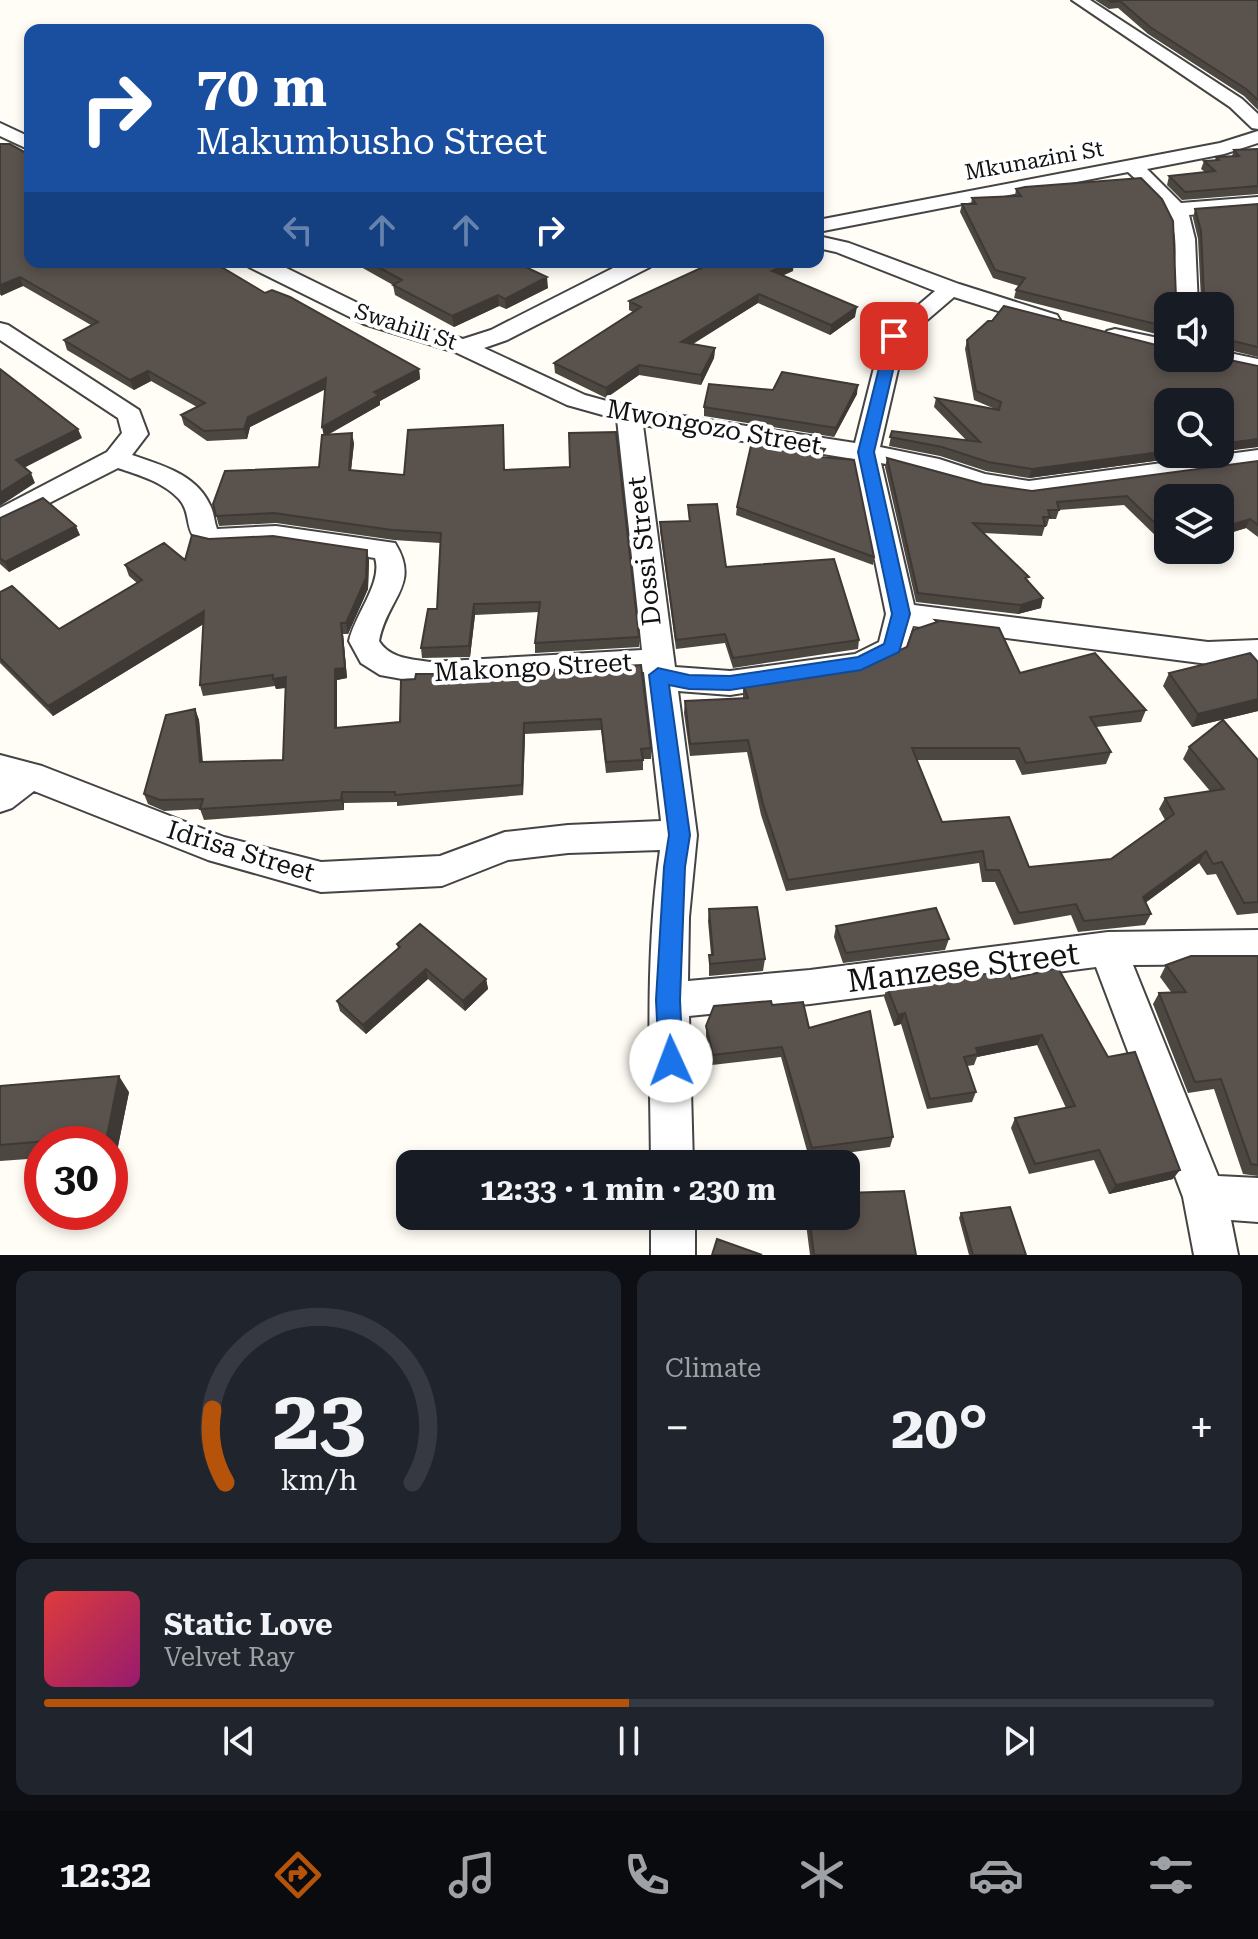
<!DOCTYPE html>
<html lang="en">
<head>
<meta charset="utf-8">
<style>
  :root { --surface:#171b24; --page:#20242c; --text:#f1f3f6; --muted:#9ea1a6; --line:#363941; --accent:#b45309 }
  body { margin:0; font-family:"Roboto Serif",serif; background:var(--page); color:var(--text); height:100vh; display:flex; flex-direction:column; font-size:30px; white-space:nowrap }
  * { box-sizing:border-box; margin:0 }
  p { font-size:26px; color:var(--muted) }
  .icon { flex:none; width:44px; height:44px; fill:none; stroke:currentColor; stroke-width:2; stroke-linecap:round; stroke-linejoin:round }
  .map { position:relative; height:1255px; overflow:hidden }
  .sheet { display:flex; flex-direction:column; gap:16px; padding:16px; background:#0d0f14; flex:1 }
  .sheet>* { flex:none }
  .hud { position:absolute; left:24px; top:24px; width:800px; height:244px; border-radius:16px; box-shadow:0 4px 12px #0003; background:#1a4fa0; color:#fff; overflow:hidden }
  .controls { position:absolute; left:1154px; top:292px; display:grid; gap:16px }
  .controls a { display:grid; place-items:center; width:80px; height:80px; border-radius:16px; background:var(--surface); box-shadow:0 4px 12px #0003; font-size:40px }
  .speed { position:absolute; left:24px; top:1126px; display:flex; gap:16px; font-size:40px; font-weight:700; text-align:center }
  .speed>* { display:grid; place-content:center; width:104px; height:104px; border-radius:50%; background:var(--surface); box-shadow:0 4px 12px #0003; line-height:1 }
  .speed .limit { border:12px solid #d22; background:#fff; color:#111 }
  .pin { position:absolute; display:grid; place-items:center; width:68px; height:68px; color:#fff; margin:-34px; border-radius:16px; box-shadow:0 4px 12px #0006 }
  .me { position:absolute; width:88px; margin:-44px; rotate:358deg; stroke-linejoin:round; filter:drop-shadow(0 0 6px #0008) }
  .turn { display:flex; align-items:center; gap:28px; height:168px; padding:0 40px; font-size:36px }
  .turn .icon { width:104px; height:104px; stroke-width:2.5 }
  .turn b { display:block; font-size:56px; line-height:68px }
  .lanes { display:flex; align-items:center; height:76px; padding:0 40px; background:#0003; justify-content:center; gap:40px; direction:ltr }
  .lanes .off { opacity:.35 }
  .big { font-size:60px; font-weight:700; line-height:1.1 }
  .sheet .card { flex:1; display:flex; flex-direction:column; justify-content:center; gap:12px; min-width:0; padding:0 28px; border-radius:16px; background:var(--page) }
  .sheet .dial { align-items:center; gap:0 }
  .dial svg { height:208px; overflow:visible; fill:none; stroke:var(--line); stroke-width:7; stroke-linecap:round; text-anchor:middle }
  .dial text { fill:var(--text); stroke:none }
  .song { display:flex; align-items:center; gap:24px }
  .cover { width:96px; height:96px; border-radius:12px; background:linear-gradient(135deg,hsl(0 70% 55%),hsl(320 70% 35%)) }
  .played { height:8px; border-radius:4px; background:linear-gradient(90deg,var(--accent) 50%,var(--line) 50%) }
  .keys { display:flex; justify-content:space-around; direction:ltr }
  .heat { display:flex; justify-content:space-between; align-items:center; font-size:44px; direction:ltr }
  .sheet .tiles { flex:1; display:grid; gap:16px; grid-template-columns:1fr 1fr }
  .card:last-child { grid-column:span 2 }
  .trip { position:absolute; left:396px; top:1150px; width:464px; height:80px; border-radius:16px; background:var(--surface); box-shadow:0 4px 12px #0003; font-weight:700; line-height:80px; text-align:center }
  .dock { display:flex; height:128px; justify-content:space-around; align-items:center; background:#090b0e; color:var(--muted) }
  .dock .icon { width:56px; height:56px }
  .dock .on { color:var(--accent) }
  .dock b { font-size:36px; color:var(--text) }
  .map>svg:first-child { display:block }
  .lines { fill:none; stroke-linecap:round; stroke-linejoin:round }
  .minor-casing { stroke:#444; stroke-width:4 }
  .minor { fill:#fff; fill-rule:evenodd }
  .wall { fill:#4d4742 }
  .shaded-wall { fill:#3f3936 }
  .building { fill:#5a524d; stroke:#3f3936; stroke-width:2 }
  .route { fill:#1a73e8; stroke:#114b97; stroke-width:2 }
  .labels { text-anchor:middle; stroke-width:8; stroke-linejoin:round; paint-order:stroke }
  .far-street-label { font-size:22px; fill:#111; stroke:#fff }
  .street-label { font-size:26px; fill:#111; stroke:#fff }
  .near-street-label { font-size:32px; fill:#111; stroke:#fff }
</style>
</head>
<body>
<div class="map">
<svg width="1258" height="1255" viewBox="0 0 1258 1255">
  <rect width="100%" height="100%" fill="#fffdf5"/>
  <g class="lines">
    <defs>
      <path id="minor" d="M1072 0H1090L1242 99 1258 114V129L1252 128 1230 107Z
        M0 123 30 137V150L0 136Z
        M1258 131V143L1224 154 1147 169 1181 203 1258 197V209L1189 215 1195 239 1198 306H1176C1170 278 1182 244 1170 219 1162 200 1143 186 1128 172L818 232V220L1220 143Z
        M818 236 849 243 959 284 1057 315 1060 320 1057 325 1049 327 954 297 905 339 880 447 939 459 985 474 1029 481 1258 450V466L1029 497 982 490 924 472 881 463 914 605 1208 642 1258 640V662L1208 664 913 626 903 656 861 675 730 695 678 691 697 835 689 917 688 981 810 970 1108 932 1258 930V964L1133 965 1218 1176 1258 1178V1222L1231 1220 1238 1255H1194L1183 1197 1096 967 810 1004 689 1016 693 1164H651C650 1059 645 954 660 850L568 853 508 860 442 886 321 892 208 860 34 791 12 808 0 812V755L42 766 224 837 321 862 440 856 505 832 568 825 661 821 644 672 430 684 380 675 361 663 349 641C355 614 383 582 375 558L276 544 212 547C179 538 195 517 179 499 163 482 139 475 118 468L0 528V508L107 452 122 433 118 418 0 340V323L8 325 139 410 148 434 132 455C161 465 196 474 210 505 214 512 214 521 217 529L276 526 395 543C421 585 387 598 379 641 390 659 412 659 430 662L642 650 617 419 567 405 455 352 364 324 249 267 246 262H274L380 314 463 339 491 330 625 262H653L650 267 507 340 484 348 585 395 632 408 855 443 882 336 935 291 836 252 818 248ZM643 425 854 459 886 614 879 642 855 654 730 671 675 667Z
        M1115 329 1168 340V354L1107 341 1103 336 1107 331Z
        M1220 351 1258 359V373L1212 363 1208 358H1220Z
        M651 1216H695V1255H651Z"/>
    </defs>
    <!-- minor casing -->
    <use href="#minor" class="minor-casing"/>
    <!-- minor -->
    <use href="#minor" class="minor"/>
  </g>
  <!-- wall -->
  <path class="wall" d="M1095 0H1258V110L1244 96 1148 34 1118 8 1109 9Z
    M0 144 30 262 265 293 419 369 420 379 380 401V405L329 434 354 443 351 470 404 475 504 435V470L639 637V647L535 653V643L539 612 475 615 470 657 422 658 421 648 437 609 440 543 394 540 276 523 219 526 213 504 319 467 324 435 325 389 250 427 247 439 207 441 184 425 181 415 197 407 151 381 134 390 67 350 64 340 91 325 23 286 0 295Z
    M1258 149V194L1182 200 1167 185 1169 176 1205 172 1201 169 1204 161 1215 160 1216 157 1232 156 1234 150Z
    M1016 189 1176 298 1201 300 1198 239 1193 218 1195 209 1258 204V357L1221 348 1220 349V306H1168V337L1014 298 1016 290 1019 286 993 278 960 212 962 204H971L972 198 1015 196Z
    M352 262H515L548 288 506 309 499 306 454 327 395 295 393 285Z
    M793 271 782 275 855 317 830 335 758 303 693 344 715 348 714 358 701 385 639 375 606 398 555 373 554 363 633 312 629 310V301Z
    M967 340 1258 366V447L1168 454H1206L1029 478 986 471 940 456 889 446 892 431 967 441 934 407 936 398 995 409 974 400 965 349Z
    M773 390 857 394 834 437 704 416V407Z
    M823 458 874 557 873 565 736 515 737 507Z
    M887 458 983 484 1032 491 1258 461V537L1246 528 1220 536V498H1168V539L1161 541 1124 505 1059 510 1056 519H1049L1047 526H1045L1042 536 983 533 1028 580 1041 608 1018 614 916 602 885 467Z
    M688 505 726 567 859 640 858 649 733 668 725 643 676 649 660 531V522L689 521Z
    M0 518 80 535 9 572 0 564Z
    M209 539 369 560 368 589 348 634H343L347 678 337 680V728L400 722 465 674 466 683 531 678 651 748V759H643V770L606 773 601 730 525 734 523 795 397 806V802L344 803V810L204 820 200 809 164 811 148 804 144 794 195 709 199 720 203 762 283 760 286 688 276 689 275 686 203 696 200 685 203 624 53 716 0 663V592L59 629 137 583 129 576 125 565 185 560Z
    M935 620 1020 673 1146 710 1141 722 1096 727 1111 752 1106 764 1022 775 1015 760H917L942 822 1029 867 1111 859 1165 820 1159 809 1165 798 1210 791 1183 759 1189 747 1258 760V913L1237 915 1216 874 1207 875 1199 863 1145 903 1151 914 1145 925 1078 932 1071 915 1014 925 995 882H982L979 863 786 891 761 815 747 752 690 756 684 713 685 701 743 698V684L864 666 907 647 935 623Z
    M1258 662V711L1192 727 1163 686 1169 673Z
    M709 909 765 959 763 971 709 976V955H711L708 921Z
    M836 926 949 939 945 950 843 963 834 937Z
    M397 944 486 979 488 989 465 1011 428 979 366 1034 340 1011 337 1001 398 949Z
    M1258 956V1176L1243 1174 1214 1089 1188 1093 1153 1004 1159 993 1171 992 1160 977 1166 965Z
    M1011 979 1173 1179 1109 1194 1094 1160 1029 1174 1011 1128 1015 1118 1066 1108 1037 1045 977 1057 974 1065 967 1066 976 1092 972 1102 927 1109 901 1024 894 1026 884 997 887 987Z
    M706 1026 809 1028 893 1137 890 1147 809 1158 781 1057 712 1065 706 1036Z
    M0 1086 129 1092 117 1151 110 1152V1144H42V1158L0 1161Z
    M961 1213 1026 1255H969L959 1218Z
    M805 1216H846L916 1255H810Z"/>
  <!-- shaded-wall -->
  <path class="shaded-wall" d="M792 262H794L793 271 771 281 772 271Z
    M20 277 23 286 1 296 0 285Z
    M547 277 548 288 506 309 505 299Z
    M759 294 758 303 681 351V342Z
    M498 295 499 306 454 327 452 316Z
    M857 307 855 317 830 335 831 325Z
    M715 348 714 358 701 385V375Z
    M639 365V375L606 398V388Z
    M419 369 420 379 380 401V405L324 437 322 427 374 392Z
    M148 371 151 381 134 390 130 380Z
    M326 378 328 388 250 427 247 439 244 429 248 417Z
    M858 385 857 394 834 437 836 428Z
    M78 429 82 438 20 470 16 460Z
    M352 433 354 443 350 480 349 470Z
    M1258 439V447L1220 452V444Z
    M1168 451V454H1206L1029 478 1032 469Z
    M31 473 35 483 0 506V493Z
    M1250 519 1246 528 1220 536 1221 528Z
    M76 526 80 535 9 572 5 562Z
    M1168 531V539L1161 541 1164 532Z
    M367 550 369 560 368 589 348 634 346 623Z
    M1043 598 1041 608 1018 614 1021 605Z
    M474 604 475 615 470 657 469 646Z
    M204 611 207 622 53 716 48 706Z
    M341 623 343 634 347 678 337 680V738L335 728V669Z
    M286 677 289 687 276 689 273 679Z
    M1258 699V711L1192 727 1198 714Z
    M195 709 199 720 203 772 200 762Z
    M524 723 525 734 523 795 522 785Z
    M342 792 344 803V810L341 800Z
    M1206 851 1199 863 1137 909 1143 897Z
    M426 969 428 979 366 1034 363 1025Z
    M486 979 488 989 465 1011 463 1001Z
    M905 1013 901 1024 894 1026 898 1015Z
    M1042 1035 1037 1045 977 1057 978 1054 976 1048Z
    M119 1076 129 1092 117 1151 107 1136Z
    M1180 1170 1173 1179 1109 1194 1116 1185Z"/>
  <!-- building -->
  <path class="building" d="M1108 0H1258V100L1246 89 1150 27 1120 1 1111 2Z
    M0 144H10L30 155V262H213L265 293 272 290 290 297 419 369 374 392 379 395 322 427 326 378 248 417 244 429 204 431 181 415 205 403 148 371 130 380 64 340 98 322 20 277 0 285Z
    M1258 149V186L1185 192 1169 176 1215 171 1204 161 1219 160 1216 157 1239 156 1234 150Z
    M1141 178 1162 199 1173 221 1176 298 1201 300 1204 297 1201 231 1195 209 1258 204V347L1224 339 1220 346V306H1168V327L1016 290 1025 278 995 270 962 204H976L972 198 1021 196 1016 189 1025 187Z
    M369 262H515L547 277 505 299 498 295 452 316 393 285 402 280Z
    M714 262H792L772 271 857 307 831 325 759 294 681 342 715 348 701 375 639 365 606 388 554 363 641 307 629 301Z
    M1004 306 1168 348V358H1220L1258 366V439L1220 444V402H1168V451L1032 469 988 462 942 447 890 437 892 431 980 442 936 398 999 410 1001 402 976 391 967 340 988 321H992Z
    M0 369 78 429 16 460 31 473 0 493Z
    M782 372 858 385 836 428 704 407 709 384 773 390Z
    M503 425 504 470 570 467 569 433 616 432 639 637 535 643 540 602 474 604 469 646 421 648 428 609H437L441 533 392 530 274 513 216 516 213 504 225 471 319 467 322 435 352 433 349 470 404 475 408 430Z
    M753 437 825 449 820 457 854 460 874 557 737 507Z
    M887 458 983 484 1032 491 1258 461V525L1250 519 1221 528 1220 498H1168V531L1164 532 1127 496 1057 502 1059 510H1048L1050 517H1043L1045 526 973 523 1029 577 1025 578 1043 598 1021 605 918 593Z
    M43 498 76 526 5 562 0 558V518Z
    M717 504 726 567 834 559 859 640 733 658 725 634 676 640 660 522 690 521 688 505Z
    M192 535 209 539 273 536 367 550 366 578 346 623H341L345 668 335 669V728L400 722 401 680 415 679 416 674H465L464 683 531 678V671L641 665 651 748 641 749 643 760 606 762 601 719 524 723 522 785 395 795V792H342L341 800 200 809 203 799 160 800 144 794 166 715 195 709 200 762 283 760 286 677 273 679V675L200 685 204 611 48 706 0 658V592L12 586 59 629 142 580 125 565 164 543 185 560Z
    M935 620 999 628 1020 673 1095 653 1146 710 1090 717 1111 752 1026 763 1019 748H912L942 822 1009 817 1029 867 1111 859 1174 814 1165 798 1224 789 1189 747 1223 720 1258 760V902L1244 903 1222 862 1213 864 1206 851 1143 897 1151 914 1084 921 1076 904 1019 913 999 870H986L983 851 788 880 763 804 748 740 690 744 685 701 748 698 743 684 864 666 907 647 913 630 937 622Z
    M1250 653 1258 662V699L1198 714 1169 673Z
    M757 907 765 959 710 964 709 955H713L709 909Z
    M936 908 949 939 846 953 836 926Z
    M420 924 486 979 463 1001 426 969 363 1025 337 1001 400 947 397 944Z
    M1191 956H1258V1165L1251 1164 1221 1079 1195 1082 1159 993 1186 992 1166 965Z
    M1058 968 1108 1057 1135 1052 1180 1170 1116 1185 1099 1150 1035 1164 1015 1118 1075 1106 1042 1035 976 1048 978 1054 964 1057 976 1092 930 1099 905 1013 898 1015 887 987 1008 971 1011 979Z
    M771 1001 772 1005 803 1002 809 1028 870 1011 893 1137 812 1148 782 1047 713 1055 706 1026 714 1006Z
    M119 1076 107 1136 0 1145V1086Z
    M904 1191 916 1255H814L809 1216H846V1193Z
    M1010 1207 1026 1255H973L961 1213Z
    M717 1239 762 1255H712Z"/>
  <!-- route -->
  <path class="route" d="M894 332 901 336 874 452 910 614 899 652 861 670 730 690 689 689 669 685 690 835 685 867 680 1000 683 1061 679 1069 671 1072 662 1069 659 1061 656 1000 664 867 669 835 649 675 658 668 689 675 730 676 858 657 884 644 892 614 858 452 887 336Z"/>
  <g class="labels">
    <!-- far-street labels -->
    <g class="far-street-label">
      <text transform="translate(1034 160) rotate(-10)" y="8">Mkunazini St</text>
      <text transform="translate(406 326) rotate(18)" y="8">Swahili St</text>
    </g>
    <!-- street labels -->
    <g class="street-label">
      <text transform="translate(714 427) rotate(10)" y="9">Mwongozo Street</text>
      <text transform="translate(644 551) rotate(-96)" y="9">Dossi Street</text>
      <text transform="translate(533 667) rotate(-3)" y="9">Makongo Street</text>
      <text transform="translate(241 851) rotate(17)" y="9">Idrisa Street</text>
    </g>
    <!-- near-street labels -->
    <g class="near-street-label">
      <text transform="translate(963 967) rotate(-7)" y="11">Manzese Street</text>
    </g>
  </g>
</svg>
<div class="controls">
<a><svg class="icon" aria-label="sound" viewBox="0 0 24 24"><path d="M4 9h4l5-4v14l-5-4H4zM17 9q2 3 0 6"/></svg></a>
<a><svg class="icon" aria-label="search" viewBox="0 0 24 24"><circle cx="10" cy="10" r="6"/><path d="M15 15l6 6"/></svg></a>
<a><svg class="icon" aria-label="layers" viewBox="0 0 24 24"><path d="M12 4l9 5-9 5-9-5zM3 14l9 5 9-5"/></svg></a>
</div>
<div class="speed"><div class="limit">30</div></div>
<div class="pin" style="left:894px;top:336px;background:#d93025"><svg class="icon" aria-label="arrive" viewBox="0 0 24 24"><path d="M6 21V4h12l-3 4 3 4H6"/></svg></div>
<svg class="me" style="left:671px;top:1061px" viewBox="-20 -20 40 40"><circle r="19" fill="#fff"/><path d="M0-13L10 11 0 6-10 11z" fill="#1a73e8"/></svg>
<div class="trip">12:33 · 1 min · 230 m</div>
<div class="hud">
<div class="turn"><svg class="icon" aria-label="right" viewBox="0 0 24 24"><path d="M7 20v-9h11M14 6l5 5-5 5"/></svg><div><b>70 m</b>Makumbusho Street</div></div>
<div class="lanes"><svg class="icon off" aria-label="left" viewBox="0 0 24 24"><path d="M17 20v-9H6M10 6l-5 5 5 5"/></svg><svg class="icon off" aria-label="ahead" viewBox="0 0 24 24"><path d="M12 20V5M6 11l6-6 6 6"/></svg><svg class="icon off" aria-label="ahead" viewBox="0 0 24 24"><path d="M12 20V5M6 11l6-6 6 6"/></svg><svg class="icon" aria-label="right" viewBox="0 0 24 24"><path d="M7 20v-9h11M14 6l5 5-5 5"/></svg></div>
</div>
</div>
<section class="sheet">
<div class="tiles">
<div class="card dial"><svg viewBox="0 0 100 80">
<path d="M14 69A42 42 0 1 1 86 69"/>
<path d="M14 69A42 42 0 0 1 9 41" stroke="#b45309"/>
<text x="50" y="56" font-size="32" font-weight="700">23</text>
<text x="50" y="72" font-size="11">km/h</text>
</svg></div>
<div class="card"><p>Climate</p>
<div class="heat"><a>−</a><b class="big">20°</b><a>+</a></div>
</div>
<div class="card">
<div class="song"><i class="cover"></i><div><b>Static Love</b><p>Velvet Ray</p></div></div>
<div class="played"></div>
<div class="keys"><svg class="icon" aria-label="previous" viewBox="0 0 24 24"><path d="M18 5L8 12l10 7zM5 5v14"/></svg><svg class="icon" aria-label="pause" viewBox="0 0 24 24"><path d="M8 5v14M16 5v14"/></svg><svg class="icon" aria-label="next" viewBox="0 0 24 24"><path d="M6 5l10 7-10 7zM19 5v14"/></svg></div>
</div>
</div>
</section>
<nav class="dock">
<b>12:32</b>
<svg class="icon on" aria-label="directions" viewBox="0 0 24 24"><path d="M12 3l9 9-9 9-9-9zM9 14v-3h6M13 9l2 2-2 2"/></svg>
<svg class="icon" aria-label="music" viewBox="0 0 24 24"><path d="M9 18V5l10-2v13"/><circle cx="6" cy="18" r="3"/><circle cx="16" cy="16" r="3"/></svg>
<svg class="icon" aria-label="phone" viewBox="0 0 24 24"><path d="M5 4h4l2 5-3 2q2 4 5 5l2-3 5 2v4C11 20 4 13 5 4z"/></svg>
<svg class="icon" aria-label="climate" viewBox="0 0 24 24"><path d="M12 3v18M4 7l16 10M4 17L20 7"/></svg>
<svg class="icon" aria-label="car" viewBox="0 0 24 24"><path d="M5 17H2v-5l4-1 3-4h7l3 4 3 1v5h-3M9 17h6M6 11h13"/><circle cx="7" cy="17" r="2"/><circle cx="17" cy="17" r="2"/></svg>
<svg class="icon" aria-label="filters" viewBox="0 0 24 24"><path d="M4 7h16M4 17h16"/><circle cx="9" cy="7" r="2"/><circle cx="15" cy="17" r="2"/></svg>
</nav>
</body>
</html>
